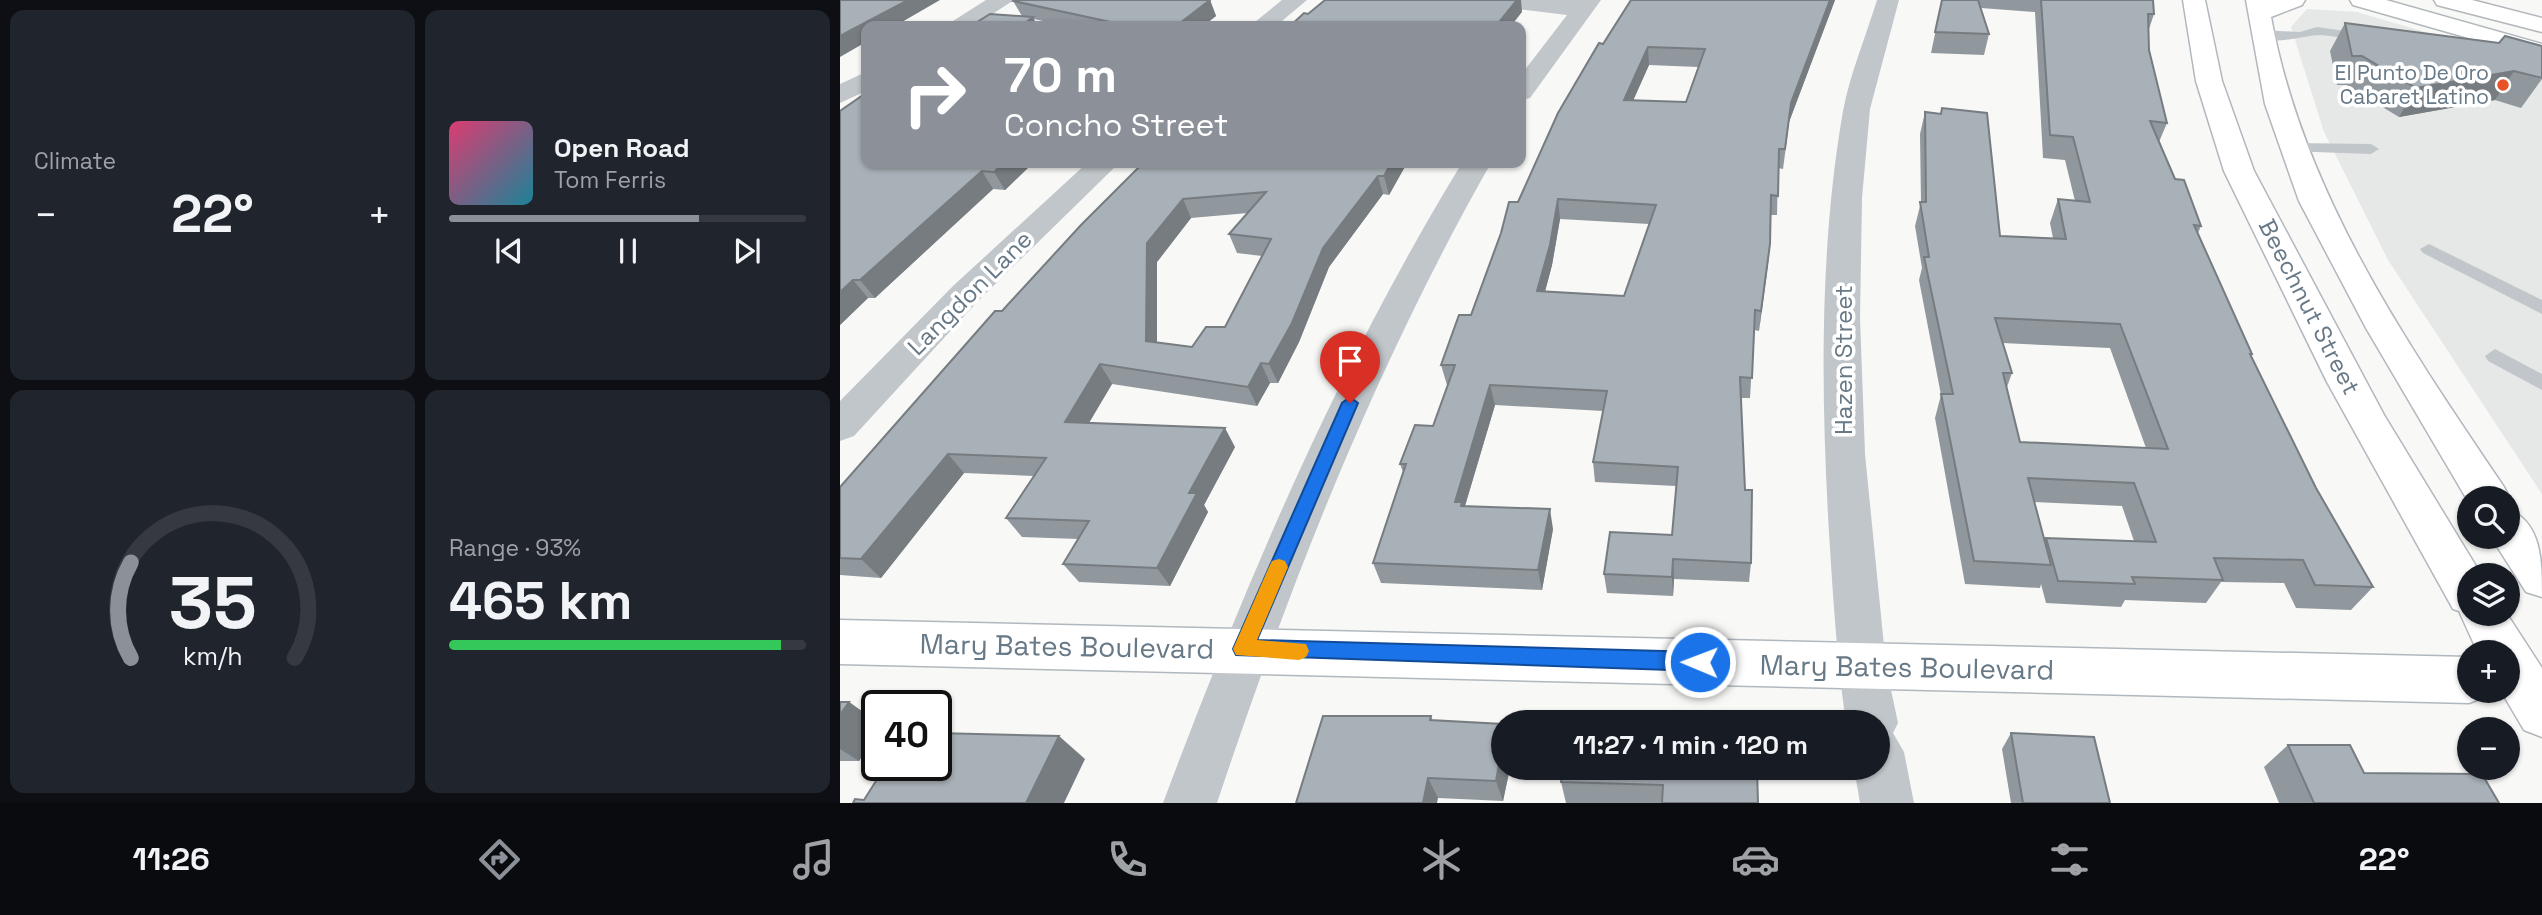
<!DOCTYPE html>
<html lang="en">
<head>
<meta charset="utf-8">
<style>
  :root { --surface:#171b24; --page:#20242c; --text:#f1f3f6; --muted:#9ea1a6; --line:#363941; --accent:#8c9099 }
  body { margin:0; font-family:"Space Grotesk",sans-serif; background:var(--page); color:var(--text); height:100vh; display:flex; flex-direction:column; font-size:26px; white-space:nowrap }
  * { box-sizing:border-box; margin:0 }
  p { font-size:23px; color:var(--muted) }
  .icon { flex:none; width:38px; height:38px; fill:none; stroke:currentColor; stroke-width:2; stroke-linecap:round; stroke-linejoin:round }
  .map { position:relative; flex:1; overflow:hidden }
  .panel { display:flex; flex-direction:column; gap:10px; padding:10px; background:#0d0f14; width:840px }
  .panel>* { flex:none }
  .hud { position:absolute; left:21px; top:21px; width:665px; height:147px; border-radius:14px; box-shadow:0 2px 5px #0004; background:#8c9099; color:#fff; overflow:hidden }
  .fabs { position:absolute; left:1617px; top:486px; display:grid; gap:14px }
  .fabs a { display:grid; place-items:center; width:63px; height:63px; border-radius:50%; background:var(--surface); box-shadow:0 2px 5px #0004; font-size:35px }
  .speed { position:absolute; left:21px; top:690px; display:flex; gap:14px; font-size:35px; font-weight:700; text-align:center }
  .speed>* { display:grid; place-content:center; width:91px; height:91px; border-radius:50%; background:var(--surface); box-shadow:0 2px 5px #0004; line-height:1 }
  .speed .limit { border:4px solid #111; border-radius:10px; background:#fff; color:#111 }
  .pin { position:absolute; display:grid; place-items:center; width:60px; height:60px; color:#fff; margin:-72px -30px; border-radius:50% 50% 50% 0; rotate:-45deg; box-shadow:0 0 7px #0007 }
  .pin .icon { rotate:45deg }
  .me { position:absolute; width:77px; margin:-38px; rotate:271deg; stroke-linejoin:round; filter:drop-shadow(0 0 5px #0008) }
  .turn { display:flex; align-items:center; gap:24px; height:147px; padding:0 28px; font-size:32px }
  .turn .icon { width:91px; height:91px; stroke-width:2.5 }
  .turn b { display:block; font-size:49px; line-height:60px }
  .big { font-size:52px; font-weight:700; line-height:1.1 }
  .panel .card { flex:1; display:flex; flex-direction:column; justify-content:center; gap:10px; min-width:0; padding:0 24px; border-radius:14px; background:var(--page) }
  .panel .dial { align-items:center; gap:0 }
  .dial svg { height:182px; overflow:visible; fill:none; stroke:var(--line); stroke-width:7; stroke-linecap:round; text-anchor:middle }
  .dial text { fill:var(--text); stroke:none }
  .song { display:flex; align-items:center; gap:21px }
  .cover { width:84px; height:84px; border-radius:10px; background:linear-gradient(135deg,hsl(340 70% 55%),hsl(190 70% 35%)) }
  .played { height:7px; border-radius:4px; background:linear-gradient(90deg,var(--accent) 70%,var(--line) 70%) }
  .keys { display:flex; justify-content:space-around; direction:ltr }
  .heat { display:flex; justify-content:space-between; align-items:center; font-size:38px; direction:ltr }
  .charge { height:10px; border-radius:5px; background:linear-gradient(90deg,#34c759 93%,var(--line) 0) }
  .panel .tiles { flex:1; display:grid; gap:10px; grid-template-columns:repeat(2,1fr) }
  .trip { position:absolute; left:651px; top:710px; width:399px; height:70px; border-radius:35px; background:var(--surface); box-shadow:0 2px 5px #0004; font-weight:700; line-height:70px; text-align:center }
  .dock { display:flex; height:112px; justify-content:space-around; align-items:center; background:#090b0e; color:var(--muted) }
  .dock .icon { width:49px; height:49px }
  .dock .active { color:var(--accent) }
  .dock b { font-size:32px; color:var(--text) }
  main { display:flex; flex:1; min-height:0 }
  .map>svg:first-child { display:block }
  .built { fill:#e6e7e7 }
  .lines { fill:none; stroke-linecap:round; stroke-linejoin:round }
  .secondary-casing { stroke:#b1b8bd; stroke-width:3 }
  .highway-casing { stroke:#b2b7bb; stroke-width:3 }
  .lane { fill:#c1c6ca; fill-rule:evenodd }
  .street { fill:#c1c6ca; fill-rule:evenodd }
  .secondary { fill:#fff; fill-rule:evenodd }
  .highway { fill:#fff; fill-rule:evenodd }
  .wall { fill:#90989d; fill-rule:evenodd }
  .shaded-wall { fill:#767c80 }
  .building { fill:#a8b1b7; stroke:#767c80; stroke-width:2; fill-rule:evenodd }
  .route { fill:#1a73e8; stroke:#114b97; stroke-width:2 }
  .slow { fill:#f59e0b }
  .poi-dot { fill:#e65328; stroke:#fff; stroke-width:2.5 }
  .labels { text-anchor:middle; stroke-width:7; stroke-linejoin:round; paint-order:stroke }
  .far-poi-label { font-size:21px; fill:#677987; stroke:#fff; text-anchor:end }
  .street-label { font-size:24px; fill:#677987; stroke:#fff }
  .near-street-label { font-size:28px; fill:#677987; stroke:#fff }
</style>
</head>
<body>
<main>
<section class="panel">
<div class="tiles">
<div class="card"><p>Climate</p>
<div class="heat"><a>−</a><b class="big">22°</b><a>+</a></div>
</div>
<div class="card">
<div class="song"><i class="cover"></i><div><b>Open Road</b><p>Tom Ferris</p></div></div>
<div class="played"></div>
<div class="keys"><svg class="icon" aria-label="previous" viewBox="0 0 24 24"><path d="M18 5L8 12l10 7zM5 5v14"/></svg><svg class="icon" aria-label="pause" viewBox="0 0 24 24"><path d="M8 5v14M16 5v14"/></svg><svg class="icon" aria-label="next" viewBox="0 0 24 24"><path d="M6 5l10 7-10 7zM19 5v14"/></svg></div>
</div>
<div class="card dial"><svg viewBox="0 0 100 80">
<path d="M14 69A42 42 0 1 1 86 69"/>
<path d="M14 69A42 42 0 0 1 14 27" stroke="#8c9099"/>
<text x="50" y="56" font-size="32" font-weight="700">35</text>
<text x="50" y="72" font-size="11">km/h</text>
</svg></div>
<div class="card"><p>Range · 93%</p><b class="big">465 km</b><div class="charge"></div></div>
</div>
</section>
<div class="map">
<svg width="1702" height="803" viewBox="0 0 1702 803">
  <rect width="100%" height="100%" fill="#f8f8f6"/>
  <!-- built -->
  <path class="built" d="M1467 9 1517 12 1702 66V494L1548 260 1484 132 1451 27Z"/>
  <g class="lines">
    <defs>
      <path id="secondary" d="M1343 0H1365L1382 81 1414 171 1544 415 1642 576H1629V614H1667L1702 668V737L1684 730 1661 691H1668V653H1638L1619 611 1613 609 1487 382 1384 171 1356 81Z
        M1406 0H1465L1462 5 1431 17C1463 193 1566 342 1664 487L1670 499 1668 504V499H1629V503L1526 328 1459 201 1425 104Z
        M1510 0H1546L1702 44V59L1513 5Z
        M1668 509C1702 523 1702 561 1702 597L1686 592 1651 537H1668Z
        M0 620 1629 657V691H1649L1647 696 1629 703 0 664Z"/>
      <path id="highway" d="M1594 0H1632L1702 18V32L1597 5Z"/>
    </defs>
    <!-- secondary casing -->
    <use href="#secondary" class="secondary-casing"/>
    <!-- highway casing -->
    <use href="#highway" class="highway-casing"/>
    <!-- lane -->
    <path class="lane" d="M1477 27 1526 34 1533 38 1526 42C1511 40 1496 36 1481 35 1461 35 1432 48 1414 34L1421 30 1460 32Z
      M1453 143 1531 144 1539 149 1531 154 1448 151V145Z
      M1589 244 1702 300V314L1583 253 1580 249Z
      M1655 349 1702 374V390L1648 361 1645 356Z"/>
    <!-- street -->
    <path class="street" d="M146 0H174L134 26H105Z
      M442 0H467L436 26H410Z
      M651 0H761L690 98 681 100V75L727 15 662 7Z
      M1037 0H1059L1030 109 1022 198 1020 318 1025 454 1046 666 1058 723 1053 733 1064 752 1074 803H1020L1014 768H1038V723H1006C997 660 993 597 989 533 981 394 979 250 1003 111 1010 74 1026 36 1037 0Z
      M26 72V91L0 103V84Z
      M247 163H279L137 302 14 436 0 441V401L113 286Z
      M622 163H651C535 367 451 581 377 803H323C406 581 498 366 622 163Z"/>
    <!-- secondary -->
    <use href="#secondary" class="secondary"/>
    <!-- highway -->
    <use href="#highway" class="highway"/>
  </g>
  <!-- wall -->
  <path class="wall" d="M370 0 376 16 363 26H226L194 19 197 26H131L182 16 173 1Z
    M995 0 949 122 943 169 938 168 937 215H930L928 264 919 331 914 330 910 398H901L905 490 911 563 909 582 834 579 833 596 767 593 764 574 832 535 836 486 755 482 753 462 763 411 655 405 625 506 713 529 702 590 541 583 533 563 563 472 560 464 593 426 608 385H607L601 365 631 315 678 202 763 44ZM809 65 858 67 846 102 793 100ZM720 219 809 224 784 296 705 291 712 265Z
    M1102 0H1313L1314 14 1309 29V50L1327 123 1319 142 1335 179 1361 226 1358 233 1412 354 1411 357 1476 488 1533 587 1511 610 1456 608 1444 583 1381 582 1366 603 1285 600 1281 607 1206 603 1201 584 1200 588 1125 584 1095 418 1101 395 1079 280 1082 268 1075 226 1081 202 1080 134 1085 112 1160 236 1213 238 1210 223 1218 199 1235 201 1225 160 1203 158 1195 12 1141 8 1149 34 1144 55 1091 53ZM1162 343 1270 348 1306 448 1180 442 1167 387 1172 373ZM1194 502 1282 506 1294 541 1206 538 1204 541Z
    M1505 23 1702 79 1681 108 1655 100 1559 117 1506 85H1497L1490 51Z
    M0 111 193 163 165 190 153 189 35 298H28L0 325Z
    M303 163H567L549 195 543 194 489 267 459 342 438 383H430L417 406 272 384 249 423 395 447 364 505 368 512 330 586 239 582 223 564 238 539 182 537 166 518 194 476 124 473 41 578 0 575V487L162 311ZM408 213 389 234 397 253 422 256 385 327 352 347 317 342V262L351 218Z
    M0 702H9L37 722V733L19 761H0Z
    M591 716 593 721 663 768H670L663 801 598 798 456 803Z
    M1171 733 1270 803H1171L1162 749Z
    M1448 745 1524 773 1659 803H1439L1424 767Z
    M917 768 918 803H726L721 782Z"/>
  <!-- shaded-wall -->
  <path class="shaded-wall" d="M68 0H100L55 26H26V42L0 57V36Z
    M370 0 376 16 363 26H336Z
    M677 0H681L682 12 671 26H656Z
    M990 0H995L949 122 943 169 951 103Z
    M193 17 197 26H181Z
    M808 47 809 65 785 119 784 100Z
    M1674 71 1655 100 1559 117 1576 88Z
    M164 163H193L165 190 154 172Z
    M551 163H567L549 195 544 176Z
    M142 171 153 189 35 298 20 280Z
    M538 176 543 194 489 267 459 342 438 383 429 364 483 248Z
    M343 199 351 218 317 262V360L306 341 307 243Z
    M718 199 720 219 712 265 700 311 697 291Z
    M930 244 928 264 919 331 921 311Z
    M13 280 28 298 0 325V292Z
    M421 363 430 383 417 406 408 387Z
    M260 364 272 384 238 441 225 422Z
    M650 385 655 405 624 509 615 502Z
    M385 428 395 447 364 505 368 512 330 586 317 568 349 493Z
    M108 454 124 473 41 578 21 559Z
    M710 509 713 529 702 590 698 570Z
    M833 559 834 579 833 596 832 577Z
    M9 702 37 722V733L19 761 0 749V715Z
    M219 736 245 759 224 803H186Z
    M663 742V768H670L663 801 656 781Z
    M588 778 598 798 597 803H583Z"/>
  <!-- building -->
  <path class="building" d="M0 0H68L0 36Z
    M174 0H370L336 26H288H289L173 1Z
    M485 0H677L656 26H450L464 13 468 14Z
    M791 0H990L951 103 945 149H939L938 196 931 195 930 244 921 311 915 310 912 378 900 377 905 490H912L911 563 833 559 832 577 764 574 770 532 832 535 838 467 753 462 767 391 650 385 615 502H622L621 506 710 509 698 570 533 563 566 464H560L575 425 593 426 615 365H601L619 315H631L661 233 669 202H678L718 113 759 43 763 44ZM808 47 865 49 846 102 784 100ZM718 199 816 205 784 296 697 291 710 245Z
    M1102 0H1138L1149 34 1095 32Z
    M1201 0H1313L1314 14H1308L1309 50 1327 123 1310 121 1335 179 1344 180 1361 226 1354 225 1412 354H1410L1476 488 1533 587 1475 585 1463 560 1374 558 1383 580 1292 577 1295 584 1218 581 1206 538 1316 542 1294 483 1188 478 1211 565 1134 561 1101 394H1113L1084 257H1089L1080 202H1086L1085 112 1101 114 1102 108 1147 113 1160 236 1226 239 1218 199 1250 202 1233 137 1210 135ZM1155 318 1280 324 1328 449 1180 442 1163 373H1172Z
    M150 14 193 17 181 26H131Z
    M1505 23 1659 43 1665 36 1702 46V78L1674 71 1576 88 1522 56H1512Z
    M26 93V163H164L154 172 142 171 20 280H13L0 292V111Z
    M303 163H551L544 176H538L483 248 452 323 429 364 421 363 408 387 260 364 225 422 385 428 349 493H357L317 568 223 564 249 521 166 518 206 458 108 454 21 559 0 558V487L155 311H162L241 225ZM426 192 389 234 431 239 385 327H366L352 347 306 341 307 243 343 199Z
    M0 702H9L0 715Z
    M483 716H591L590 720 663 724V742L656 781 588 778 583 803H456Z
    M729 719 869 723H729Z
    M96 733 219 736 186 803H13L15 799 24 800 46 765H96Z
    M1171 733 1254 737 1270 803H1183Z
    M1448 745H1510L1524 773 1642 774 1659 803H1474Z
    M723 768H917L918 803H822L823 785 721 782Z"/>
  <!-- route -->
  <path class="route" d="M510 397 518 403 417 640 860 652 867 655 870 662 867 668 860 671 396 655 393 649 502 403Z"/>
  <!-- slow -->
  <path class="slow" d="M439 559 445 561 448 567 417 640 466 644 469 651 466 657 459 660 396 655 393 649 429 567 432 561Z"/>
  <!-- markers -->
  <circle class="poi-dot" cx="1663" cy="85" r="7"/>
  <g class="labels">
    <!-- far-poi labels -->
    <g class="far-poi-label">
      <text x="1649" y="80">El Punto De Oro<tspan x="1649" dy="24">Cabaret Latino</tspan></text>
    </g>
    <!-- street labels -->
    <g class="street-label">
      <text transform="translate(130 293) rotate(-45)" y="8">Langdon Lane</text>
      <text transform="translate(1469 307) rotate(63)" y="8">Beechnut Street</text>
      <text transform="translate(1004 360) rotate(-90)" y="8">Hazen Street</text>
    </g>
    <!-- near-street labels -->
    <g class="near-street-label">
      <text transform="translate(227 646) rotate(1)" y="10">Mary Bates Boulevard</text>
      <text transform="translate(1067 667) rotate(1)" y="10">Mary Bates Boulevard</text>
    </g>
  </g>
</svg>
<div class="fabs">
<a><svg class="icon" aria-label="search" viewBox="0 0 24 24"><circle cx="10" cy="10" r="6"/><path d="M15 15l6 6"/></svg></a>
<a><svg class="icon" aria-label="layers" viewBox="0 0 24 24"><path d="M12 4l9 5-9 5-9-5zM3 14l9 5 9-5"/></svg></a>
<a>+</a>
<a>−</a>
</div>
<div class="speed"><div class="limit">40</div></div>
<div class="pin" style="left:510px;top:403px;background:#d93025"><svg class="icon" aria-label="arrive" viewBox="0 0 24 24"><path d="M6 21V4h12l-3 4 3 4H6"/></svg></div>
<svg class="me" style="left:860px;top:662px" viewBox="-20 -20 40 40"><circle r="17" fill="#1a73e8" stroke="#fff" stroke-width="3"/><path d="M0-11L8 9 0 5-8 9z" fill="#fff"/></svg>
<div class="trip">11:27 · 1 min · 120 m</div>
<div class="hud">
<div class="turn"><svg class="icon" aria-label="right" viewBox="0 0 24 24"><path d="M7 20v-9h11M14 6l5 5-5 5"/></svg><div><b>70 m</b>Concho Street</div></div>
</div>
</div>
</main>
<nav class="dock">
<b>11:26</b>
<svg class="icon active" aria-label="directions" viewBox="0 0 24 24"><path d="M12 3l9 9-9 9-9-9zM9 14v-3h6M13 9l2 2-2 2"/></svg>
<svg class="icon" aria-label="music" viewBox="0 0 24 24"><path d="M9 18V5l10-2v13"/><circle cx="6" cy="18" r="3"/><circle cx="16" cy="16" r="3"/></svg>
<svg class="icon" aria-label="phone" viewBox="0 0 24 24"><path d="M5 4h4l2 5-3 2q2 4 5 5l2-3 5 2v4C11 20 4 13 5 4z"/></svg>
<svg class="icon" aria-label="climate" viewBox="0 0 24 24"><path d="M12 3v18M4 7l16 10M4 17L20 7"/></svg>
<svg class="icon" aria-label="car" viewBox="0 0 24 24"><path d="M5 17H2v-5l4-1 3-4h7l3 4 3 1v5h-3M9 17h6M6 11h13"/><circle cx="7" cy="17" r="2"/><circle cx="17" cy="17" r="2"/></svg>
<svg class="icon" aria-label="filters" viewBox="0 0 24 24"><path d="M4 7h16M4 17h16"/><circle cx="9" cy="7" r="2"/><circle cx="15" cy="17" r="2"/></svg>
<b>22°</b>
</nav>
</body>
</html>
